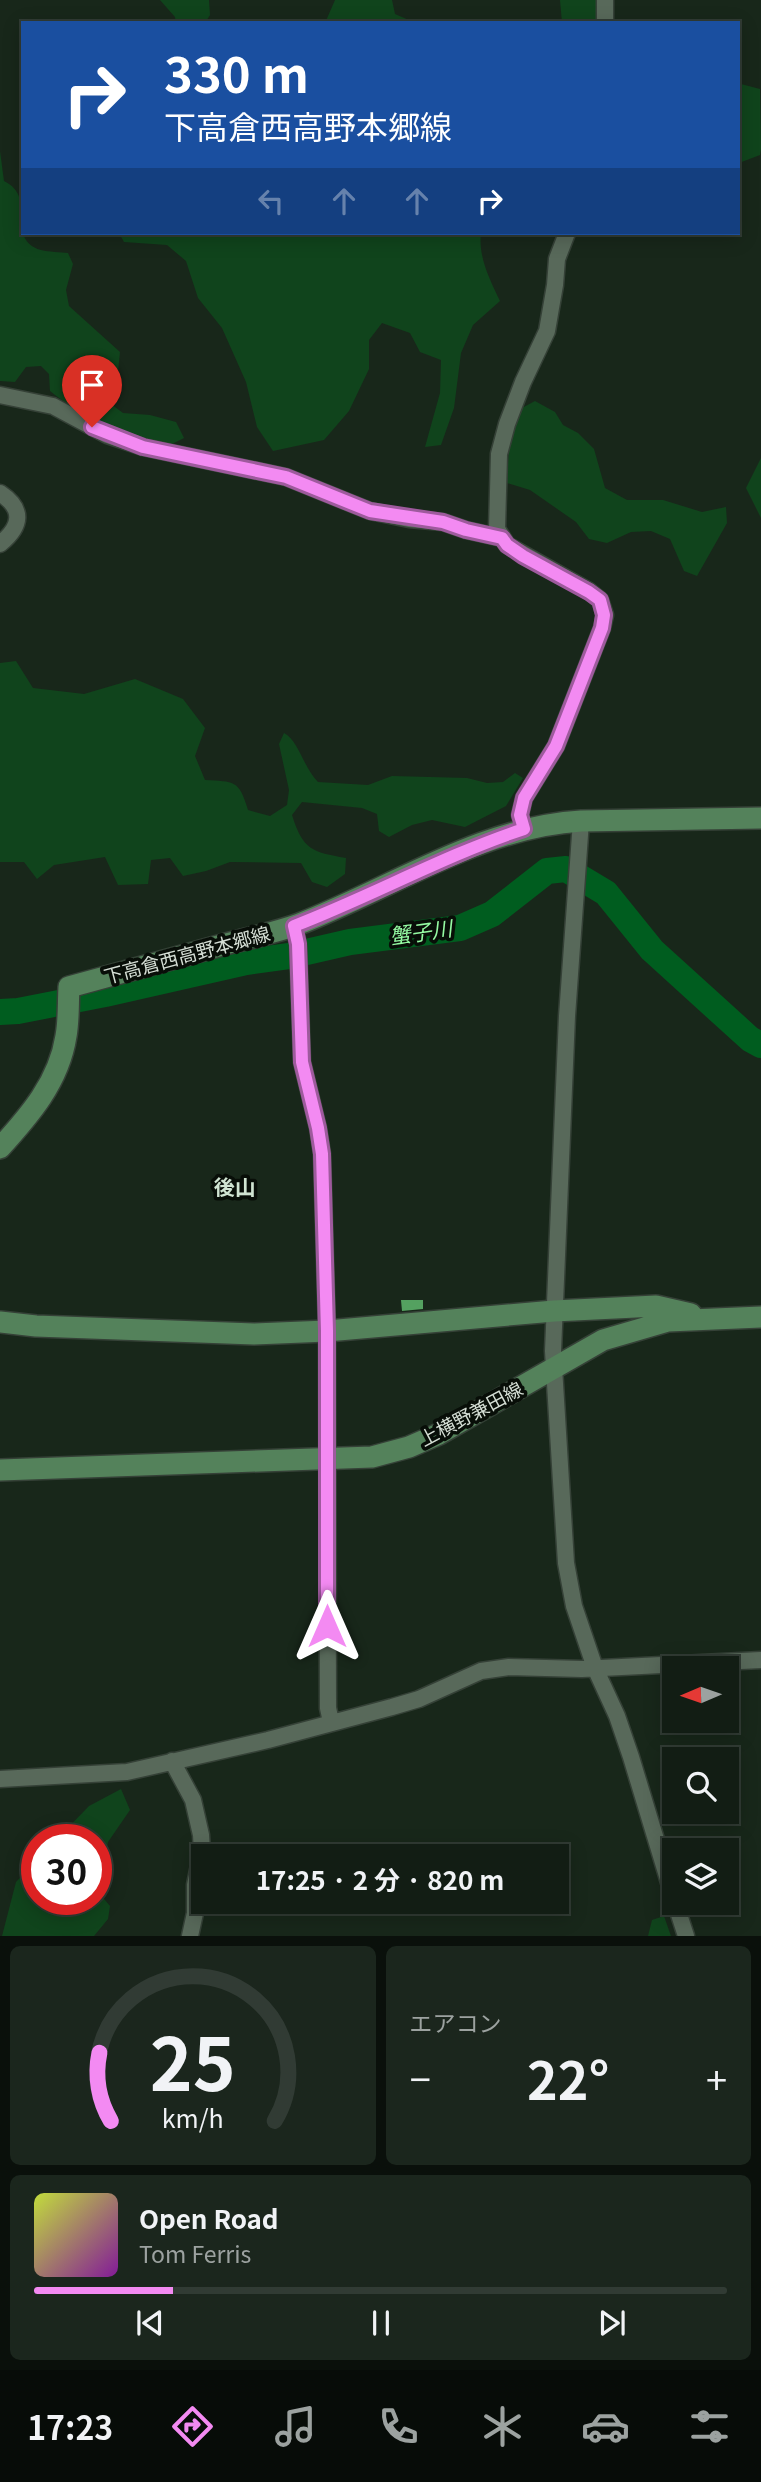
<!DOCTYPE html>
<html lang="ja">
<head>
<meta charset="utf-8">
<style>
  :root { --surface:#121d14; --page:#1b261d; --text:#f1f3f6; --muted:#9ca2a0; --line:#313b34; --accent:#f38af2 }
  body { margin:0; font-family:Georgia,"Noto Sans JP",serif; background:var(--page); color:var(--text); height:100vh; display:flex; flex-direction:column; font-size:26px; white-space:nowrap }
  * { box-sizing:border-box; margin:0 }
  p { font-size:23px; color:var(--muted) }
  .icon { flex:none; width:38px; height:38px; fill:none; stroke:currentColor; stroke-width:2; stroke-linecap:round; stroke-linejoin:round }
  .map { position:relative; height:1936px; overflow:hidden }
  .details { display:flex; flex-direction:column; gap:10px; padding:10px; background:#0a100b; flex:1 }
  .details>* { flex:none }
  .top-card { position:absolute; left:21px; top:21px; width:719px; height:214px; border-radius:0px; box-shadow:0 4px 18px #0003,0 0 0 2px var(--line); background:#1a4fa0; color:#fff; overflow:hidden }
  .needle { width:46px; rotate:268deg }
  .buttons { position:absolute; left:662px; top:1656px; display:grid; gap:14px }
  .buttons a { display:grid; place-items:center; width:77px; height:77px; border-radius:0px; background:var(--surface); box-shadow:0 4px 18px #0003,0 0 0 2px var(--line); font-size:35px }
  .speed { position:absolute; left:21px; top:1824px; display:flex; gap:14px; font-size:35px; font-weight:700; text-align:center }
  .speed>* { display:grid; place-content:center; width:91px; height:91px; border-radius:50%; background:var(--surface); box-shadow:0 4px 18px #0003,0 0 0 2px var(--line); line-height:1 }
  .speed .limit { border:10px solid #d22; background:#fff; color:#111 }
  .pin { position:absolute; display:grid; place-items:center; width:60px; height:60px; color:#fff; margin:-72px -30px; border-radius:50% 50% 50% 0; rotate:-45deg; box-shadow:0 0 7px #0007 }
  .pin .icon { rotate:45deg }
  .me { position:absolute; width:77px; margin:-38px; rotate:0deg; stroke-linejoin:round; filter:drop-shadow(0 0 5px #0008) }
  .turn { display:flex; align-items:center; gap:24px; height:147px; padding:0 28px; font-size:32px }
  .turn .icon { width:91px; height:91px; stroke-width:2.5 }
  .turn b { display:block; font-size:49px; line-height:60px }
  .lanes { display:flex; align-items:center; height:66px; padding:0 28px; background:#0003; justify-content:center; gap:35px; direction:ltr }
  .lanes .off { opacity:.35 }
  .big { font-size:52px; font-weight:700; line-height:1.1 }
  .details .tile { flex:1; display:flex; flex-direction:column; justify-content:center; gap:10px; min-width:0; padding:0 24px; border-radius:10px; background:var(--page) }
  .details .dial { align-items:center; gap:0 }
  .dial svg { height:182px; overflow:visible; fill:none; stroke:var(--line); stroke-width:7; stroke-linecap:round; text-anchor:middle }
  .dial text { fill:var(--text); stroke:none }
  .song { display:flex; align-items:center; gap:21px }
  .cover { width:84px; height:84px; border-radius:10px; background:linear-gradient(135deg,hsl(70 70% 55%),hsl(290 70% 35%)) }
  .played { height:7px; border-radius:4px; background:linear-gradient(90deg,var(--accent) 20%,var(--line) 20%) }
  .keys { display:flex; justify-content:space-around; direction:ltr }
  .heat { display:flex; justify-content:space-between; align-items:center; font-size:38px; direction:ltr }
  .details .tiles { flex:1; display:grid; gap:10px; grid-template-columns:1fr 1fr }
  .tile:last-child { grid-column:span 2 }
  .trip { position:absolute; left:191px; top:1844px; width:378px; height:70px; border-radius:0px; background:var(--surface); box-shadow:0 4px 18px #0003,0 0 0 2px var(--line); font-weight:700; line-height:70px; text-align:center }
  .tabs { display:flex; height:112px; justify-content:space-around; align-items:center; background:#070c08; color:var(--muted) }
  .tabs .icon { width:49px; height:49px }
  .tabs .active { color:var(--accent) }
  .tabs b { font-size:32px; color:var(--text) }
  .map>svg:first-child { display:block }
  .green { fill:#10441c }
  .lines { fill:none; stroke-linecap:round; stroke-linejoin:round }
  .river { stroke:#005d1f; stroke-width:26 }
  .building { fill:#54a160 }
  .minor-casing { stroke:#354137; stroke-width:19 }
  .major-casing { stroke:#354137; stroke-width:24 }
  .minor { stroke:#58695a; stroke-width:16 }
  .major { stroke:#54825b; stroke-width:21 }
  .route-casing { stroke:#9e5a9d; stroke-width:18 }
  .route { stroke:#f38af2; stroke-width:12 }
  .labels { text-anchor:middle; stroke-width:7; stroke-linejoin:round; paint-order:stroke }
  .street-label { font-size:19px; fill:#d5ded5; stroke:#080e08 }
  .water-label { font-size:21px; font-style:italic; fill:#95fba3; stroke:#080e08 }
  .neighbourhood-label { font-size:21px; font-weight:bold; fill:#d0e4d2; stroke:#080e08 }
</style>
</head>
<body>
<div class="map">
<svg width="761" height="1936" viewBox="0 0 761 1936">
  <rect width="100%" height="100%" fill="#18271a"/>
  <!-- green -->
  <path class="green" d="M160 0H209L210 15 205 23H176L175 17Z
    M335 0H392L395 14 411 21 325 23Z
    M560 0H597L596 23H562Z
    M741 84 760 89 761 149 760 155 739 163 738 86Z
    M0 151 4 181C39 198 4 239 41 250 49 252 60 252 68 253L73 264 66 290 69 306 120 352 118 372 107 382V401L123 413 150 415 176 422 184 438 170 445C127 435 85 420 50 391L49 374 41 366 26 367 15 382 0 381Z
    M119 233H481C478 257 490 280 500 301L473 325 461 353 454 408 441 445 425 447 440 393 441 360 420 352 410 333 382 323 369 340V369L349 411 324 440 273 451 257 427 246 382 222 328 198 298 186 261 167 245 124 242Z
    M535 401 555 412 563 425 578 433 594 449 605 488 627 500H663L702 512 726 507 727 523 697 576 684 571 670 539 651 531 631 532 607 543 589 539 576 522 530 490 507 483 509 445 520 409Z
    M761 458V518L746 488Z
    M16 661 33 688 84 694 135 679 183 699 205 728 195 756 205 780C234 782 239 779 248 810L270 816 287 805 289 790 279 744 284 733C299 741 303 767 318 782L368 785 392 776 467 778 487 783 503 782 515 773 523 778 506 806 465 827 432 820 412 825 389 837 379 831 377 814 362 808 302 802 292 815C303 850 312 852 346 858L345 874 327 887 312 882 301 863 230 862 206 871 183 876 170 858 151 860 148 884 118 885 105 857 54 865 37 879 24 862H0V663Z
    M121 1789 130 1810 108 1842 99 1893 110 1906 108 1919 94 1936H2L16 1882 37 1860V1899H96V1839H57L89 1806Z
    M664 1916 671 1936H648L652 1920Z"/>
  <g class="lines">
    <!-- river -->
    <path class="river" d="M0 1012 18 1011 105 994 246 962 289 956 350 942 460 928 492 914 547 871 566 869 606 893 652 950 750 1039 761 1045"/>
  </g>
  <!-- building -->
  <path class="building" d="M401 1300H423V1309L402 1311Z"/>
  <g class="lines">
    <defs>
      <path id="minor" d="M605 0V23
        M0 395 53 406 107 435 143 447 286 477 370 511 409 519 443 522 466 530 502 538
        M0 493C24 509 22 526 0 544
        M581 821 567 1016 553 1351 566 1563 574 1606 595 1668 617 1716 631 1757 674 1899
        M524 829 520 815 524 798 556 746 602 628 605 615 600 600 589 591 507 545 497 529 499 454 507 424 523 382 547 331 555 285 557 259 567 233
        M294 926 298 944 302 1062 318 1128 322 1154 327 1331 328 1708 331 1722
        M172 1761 193 1800 201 1835 202 1851 195 1885V1913L190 1936
        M0 1779 127 1772 268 1740 392 1707 419 1699 481 1671 509 1667 582 1669 761 1660
        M675 1902 686 1936"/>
      <path id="major" d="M0 1148C29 1116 59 1082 66 1036 69 1020 68 1003 69 987 120 973 171 959 222 945 248 938 275 933 299 924 392 888 480 827 581 821L761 818
        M0 1322 36 1326 254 1334 327 1331 554 1311 656 1306 691 1314
        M0 1470 372 1457 409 1447 439 1434 603 1340 668 1321 761 1317"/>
    </defs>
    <!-- minor casing -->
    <use href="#minor" class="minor-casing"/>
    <!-- major casing -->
    <use href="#major" class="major-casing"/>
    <!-- minor -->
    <use href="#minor" class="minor"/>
    <!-- major -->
    <use href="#major" class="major"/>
  </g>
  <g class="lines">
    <defs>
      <path id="route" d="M92 427 143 447 286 477 370 511 443 522 466 530 502 538 507 545 523 556 589 592 600 600 604 615 602 628 556 746 524 798 520 815 524 829C445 855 372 896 294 926L298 944 302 1062 318 1128 322 1154 327 1331V1626"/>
    </defs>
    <!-- route casing -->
    <use href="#route" class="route-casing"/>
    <!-- route -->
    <use href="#route" class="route"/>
  </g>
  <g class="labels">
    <!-- street labels -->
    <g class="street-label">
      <text transform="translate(187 955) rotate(-15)" y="7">下高倉西高野本郷線</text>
      <text transform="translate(471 1414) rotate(-28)" y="7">上横野兼田線</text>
    </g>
    <!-- water labels -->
    <g class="water-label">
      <text transform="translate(421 933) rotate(-8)" y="7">蟹子川</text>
    </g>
    <!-- neighbourhood labels -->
    <g class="neighbourhood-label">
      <text x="235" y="1195">後山</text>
    </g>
  </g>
</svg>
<div class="buttons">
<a><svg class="needle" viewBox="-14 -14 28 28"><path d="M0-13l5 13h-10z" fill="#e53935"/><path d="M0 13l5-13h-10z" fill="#9ca2a0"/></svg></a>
<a><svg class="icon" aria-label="search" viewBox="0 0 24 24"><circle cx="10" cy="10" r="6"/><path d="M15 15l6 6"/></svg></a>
<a><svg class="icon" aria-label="layers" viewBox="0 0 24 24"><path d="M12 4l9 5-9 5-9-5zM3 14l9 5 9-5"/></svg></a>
</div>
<div class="speed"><div class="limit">30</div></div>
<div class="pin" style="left:92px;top:427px;background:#d93025"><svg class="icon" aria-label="arrive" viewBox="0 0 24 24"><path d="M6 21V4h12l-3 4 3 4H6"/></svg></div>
<svg class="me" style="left:327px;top:1626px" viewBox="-20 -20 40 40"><path d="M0-17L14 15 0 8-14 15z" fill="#f38af2" stroke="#fff" stroke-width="4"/></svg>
<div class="trip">17:25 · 2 分 · 820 m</div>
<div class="top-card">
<div class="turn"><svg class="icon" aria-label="right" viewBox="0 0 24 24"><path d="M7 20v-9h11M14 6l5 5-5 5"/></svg><div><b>330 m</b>下高倉西高野本郷線</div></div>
<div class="lanes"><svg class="icon off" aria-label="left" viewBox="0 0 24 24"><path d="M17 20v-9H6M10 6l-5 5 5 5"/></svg><svg class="icon off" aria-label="ahead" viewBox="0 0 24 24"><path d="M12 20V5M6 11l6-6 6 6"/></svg><svg class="icon off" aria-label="ahead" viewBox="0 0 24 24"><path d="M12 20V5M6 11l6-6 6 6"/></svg><svg class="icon" aria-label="right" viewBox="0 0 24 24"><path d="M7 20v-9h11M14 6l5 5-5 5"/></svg></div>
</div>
</div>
<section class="details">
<div class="tiles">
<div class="tile dial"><svg viewBox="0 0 100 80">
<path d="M14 69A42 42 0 1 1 86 69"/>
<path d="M14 69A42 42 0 0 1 9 39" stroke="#f38af2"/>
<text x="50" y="56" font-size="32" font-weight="700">25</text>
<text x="50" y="72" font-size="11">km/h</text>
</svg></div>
<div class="tile"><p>エアコン</p>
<div class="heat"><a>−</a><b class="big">22°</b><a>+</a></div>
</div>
<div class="tile">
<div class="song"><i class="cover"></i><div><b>Open Road</b><p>Tom Ferris</p></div></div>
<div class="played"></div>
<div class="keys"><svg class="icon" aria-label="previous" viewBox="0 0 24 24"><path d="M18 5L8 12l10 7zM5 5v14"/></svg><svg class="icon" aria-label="pause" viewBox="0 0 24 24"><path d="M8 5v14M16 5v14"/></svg><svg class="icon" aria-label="next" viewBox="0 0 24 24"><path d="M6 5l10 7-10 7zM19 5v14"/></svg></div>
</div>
</div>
</section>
<nav class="tabs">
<b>17:23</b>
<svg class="icon active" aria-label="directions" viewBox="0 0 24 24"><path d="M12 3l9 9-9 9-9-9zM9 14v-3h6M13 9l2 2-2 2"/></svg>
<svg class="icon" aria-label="music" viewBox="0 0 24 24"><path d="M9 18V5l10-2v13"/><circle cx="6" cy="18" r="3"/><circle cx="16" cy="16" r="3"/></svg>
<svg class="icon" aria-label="phone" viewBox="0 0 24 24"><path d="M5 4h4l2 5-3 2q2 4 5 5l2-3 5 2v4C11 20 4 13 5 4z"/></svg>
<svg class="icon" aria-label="climate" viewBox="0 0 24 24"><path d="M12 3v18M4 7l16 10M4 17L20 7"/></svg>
<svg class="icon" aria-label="car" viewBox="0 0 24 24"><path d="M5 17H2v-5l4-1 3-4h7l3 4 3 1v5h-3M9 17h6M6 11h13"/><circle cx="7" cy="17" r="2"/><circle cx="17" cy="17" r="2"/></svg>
<svg class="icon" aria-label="filters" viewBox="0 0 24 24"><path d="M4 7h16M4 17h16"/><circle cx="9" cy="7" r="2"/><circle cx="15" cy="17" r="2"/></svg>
</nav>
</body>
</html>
